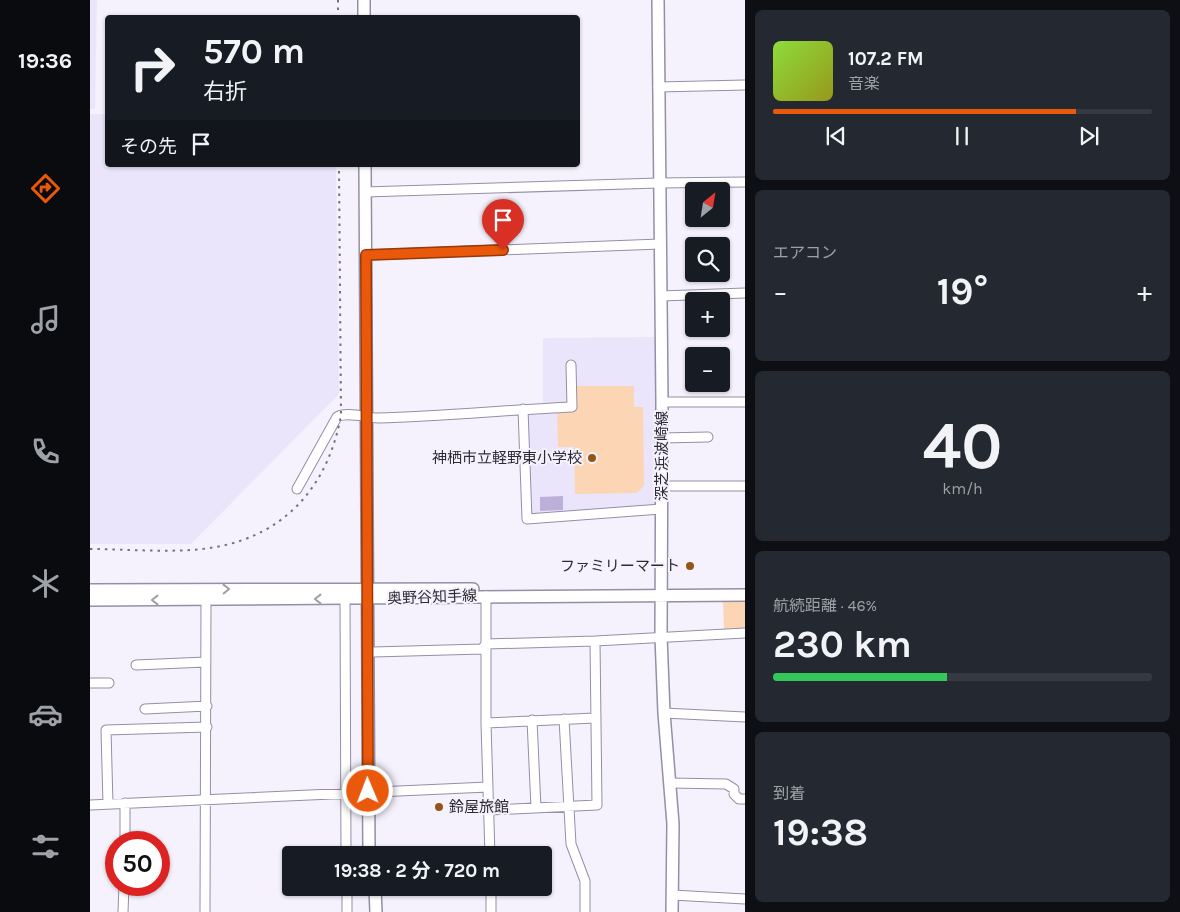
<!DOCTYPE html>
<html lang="ja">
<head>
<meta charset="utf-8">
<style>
  :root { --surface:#171b24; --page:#242831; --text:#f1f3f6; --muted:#9ea1a6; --line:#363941; --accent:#ea580c }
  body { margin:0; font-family:Karla,"Noto Sans JP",sans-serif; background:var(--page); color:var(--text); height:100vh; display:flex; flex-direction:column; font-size:19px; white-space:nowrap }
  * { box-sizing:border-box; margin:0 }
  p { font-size:16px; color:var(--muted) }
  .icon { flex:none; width:28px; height:28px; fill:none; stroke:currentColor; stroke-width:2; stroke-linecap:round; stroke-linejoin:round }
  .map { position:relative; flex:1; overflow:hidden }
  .drawer { display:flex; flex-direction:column; gap:10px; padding:10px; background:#0d0f14; width:435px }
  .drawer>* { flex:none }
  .top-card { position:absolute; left:15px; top:15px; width:475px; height:152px; border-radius:5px; box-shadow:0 1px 4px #0004; background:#171b24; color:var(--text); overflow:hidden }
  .needle { width:32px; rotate:30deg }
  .tools { position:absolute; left:595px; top:182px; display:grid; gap:10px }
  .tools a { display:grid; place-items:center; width:45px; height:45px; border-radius:5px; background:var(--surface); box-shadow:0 1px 4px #0004; font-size:25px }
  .speed { position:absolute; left:15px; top:831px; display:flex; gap:10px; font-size:25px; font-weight:700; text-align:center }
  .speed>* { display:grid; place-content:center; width:65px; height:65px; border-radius:50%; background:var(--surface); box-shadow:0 1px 4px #0004; line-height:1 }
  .speed .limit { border:8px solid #d22; background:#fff; color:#111 }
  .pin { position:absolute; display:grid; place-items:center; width:42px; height:42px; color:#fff; margin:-51px -21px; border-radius:50% 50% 50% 0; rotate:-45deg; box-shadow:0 0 5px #0007 }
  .pin .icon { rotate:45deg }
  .me { position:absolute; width:55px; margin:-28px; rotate:359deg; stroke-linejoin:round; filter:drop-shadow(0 0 4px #0008) }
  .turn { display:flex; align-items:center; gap:18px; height:105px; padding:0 15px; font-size:22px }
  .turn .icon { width:65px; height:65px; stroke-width:2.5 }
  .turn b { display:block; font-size:35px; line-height:42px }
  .then { display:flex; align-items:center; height:48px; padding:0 15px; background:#0003; gap:10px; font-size:19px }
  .big { font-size:38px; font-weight:700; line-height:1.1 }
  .drawer .tile { flex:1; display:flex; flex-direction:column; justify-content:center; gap:8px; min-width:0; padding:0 18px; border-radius:8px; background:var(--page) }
  .drawer .dial { align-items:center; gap:0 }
  .dial b { font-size:65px; line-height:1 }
  .song { display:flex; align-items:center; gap:15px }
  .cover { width:60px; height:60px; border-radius:8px; background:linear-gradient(135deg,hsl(90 70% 55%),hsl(60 70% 35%)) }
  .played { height:5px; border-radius:2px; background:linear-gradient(90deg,var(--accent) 80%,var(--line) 80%) }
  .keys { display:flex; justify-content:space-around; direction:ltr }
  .heat { display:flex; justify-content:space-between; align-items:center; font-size:28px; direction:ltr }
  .charge { height:8px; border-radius:4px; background:linear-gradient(90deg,#34c759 46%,var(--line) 0) }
  .trip { position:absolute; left:192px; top:846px; width:270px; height:50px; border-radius:5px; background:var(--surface); box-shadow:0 1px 4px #0004; font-weight:700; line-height:50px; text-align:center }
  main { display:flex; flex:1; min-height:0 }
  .tab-bar { display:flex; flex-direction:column; width:90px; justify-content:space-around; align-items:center; background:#090b0e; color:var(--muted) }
  .tab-bar .icon { width:35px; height:35px }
  .tab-bar .selected { color:var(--accent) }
  .tab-bar b { font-size:22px; color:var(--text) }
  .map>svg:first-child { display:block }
  .built { fill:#eae5fa }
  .green { fill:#fcd5b5 }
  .water { fill:#bcb0db }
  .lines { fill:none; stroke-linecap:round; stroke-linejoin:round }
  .minor-casing { stroke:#958ea7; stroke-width:11 }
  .major-casing { stroke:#958ea7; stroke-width:14 }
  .minor { stroke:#fff; stroke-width:9 }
  .major { stroke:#fff; stroke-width:11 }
  .rail { stroke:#75727c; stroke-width:2; stroke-dasharray:2.5 5; stroke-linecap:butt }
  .oneway { stroke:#a09fa4 }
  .route-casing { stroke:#983908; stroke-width:12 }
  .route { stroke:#ea580c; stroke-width:9 }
  .poi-dot { fill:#935618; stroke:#f5f2fd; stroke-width:2 }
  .labels { text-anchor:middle; stroke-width:4; stroke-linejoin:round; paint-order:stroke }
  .street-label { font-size:15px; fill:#2d2a34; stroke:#f5f2fd }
  .poi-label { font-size:15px; fill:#2d2a34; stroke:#f5f2fd; text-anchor:end }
</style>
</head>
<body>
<main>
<nav class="tab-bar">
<b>19:36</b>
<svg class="icon selected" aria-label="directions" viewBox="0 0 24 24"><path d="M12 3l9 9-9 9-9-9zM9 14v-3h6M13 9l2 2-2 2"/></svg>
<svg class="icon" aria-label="music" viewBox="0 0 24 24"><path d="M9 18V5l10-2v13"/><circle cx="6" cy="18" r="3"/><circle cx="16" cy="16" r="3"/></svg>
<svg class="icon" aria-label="phone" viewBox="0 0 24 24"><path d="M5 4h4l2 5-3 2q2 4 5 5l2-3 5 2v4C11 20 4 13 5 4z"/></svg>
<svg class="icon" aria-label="climate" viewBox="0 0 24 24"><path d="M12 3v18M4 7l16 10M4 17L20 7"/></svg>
<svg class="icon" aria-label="car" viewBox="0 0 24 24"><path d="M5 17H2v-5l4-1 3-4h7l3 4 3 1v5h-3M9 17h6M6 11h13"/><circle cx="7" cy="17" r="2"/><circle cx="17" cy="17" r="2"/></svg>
<svg class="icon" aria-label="filters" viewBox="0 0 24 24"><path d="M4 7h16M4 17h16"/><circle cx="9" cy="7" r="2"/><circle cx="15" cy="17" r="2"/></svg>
</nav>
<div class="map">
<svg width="655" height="912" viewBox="0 0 655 912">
  <rect width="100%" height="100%" fill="#f5f2fd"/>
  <!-- built -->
  <path class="built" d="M0 0H7L5 109H0Z
    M0 114H17L18 165H246L249 394 101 544H0Z
    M567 337 568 506 440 516 435 411 453 410V338Z"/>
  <!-- green -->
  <path class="green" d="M485 386H544V407H553L554 486 546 493 485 494 484 447H468L467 410 485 409Z
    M655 601V628L634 629 633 602Z"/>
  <!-- water -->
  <path class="water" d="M473 496V510L450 511V497Z"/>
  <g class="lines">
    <defs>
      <path id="minor" d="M568 87 655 85
        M275 192 569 183 655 182
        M276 255 570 244
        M571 296 655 293
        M572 402H655
        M433 409 437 519 571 509
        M572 438 618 437
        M572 486H655
        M207 489 247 417C257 411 276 418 288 418 353 416 417 410 482 407L481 365
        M396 596V723L400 855
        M255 599 256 855
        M283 652 392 649 396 644 505 641 655 633
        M46 665 116 662
        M0 683H19
        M55 709 117 706
        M574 713 655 717
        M474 719 481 844 495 881V912
        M442 720 446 808
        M396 723 505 718
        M580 783 636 784 644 789V794L649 799H655
        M18 804 16 730 117 727
        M0 805 398 787
        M400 810 507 805 505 641
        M35 842V803
        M257 888V912
        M401 888V912
        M582 895 655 899
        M33 912 34 885
        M115 912 116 599"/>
      <path id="major" d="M274 0V18
        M568 0 572 402 571 636 574 713 583 824 582 912
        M275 165 279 855
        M0 590 383 589
        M0 600 655 595
        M285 888 286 912"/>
    </defs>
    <!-- minor casing -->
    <use href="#minor" class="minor-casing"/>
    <!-- major casing -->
    <use href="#major" class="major-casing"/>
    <!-- minor -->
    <use href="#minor" class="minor"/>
    <!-- major -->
    <use href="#major" class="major"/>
    <!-- rail -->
    <path class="rail" d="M248 0V18
      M0 549C41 549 86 554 126 547 198 534 239 483 251 415L249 165"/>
  </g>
  <!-- one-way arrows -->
  <defs><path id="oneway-chevron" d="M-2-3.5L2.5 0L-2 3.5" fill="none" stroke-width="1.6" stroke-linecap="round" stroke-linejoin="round" transform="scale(1.25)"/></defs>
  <g class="oneway">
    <use href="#oneway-chevron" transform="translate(136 589) rotate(-1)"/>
    <use href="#oneway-chevron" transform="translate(228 599) rotate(180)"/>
    <use href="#oneway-chevron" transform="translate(65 600) rotate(180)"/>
  </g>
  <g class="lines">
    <defs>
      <path id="route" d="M278 791 276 255 413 250"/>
    </defs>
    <!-- route casing -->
    <use href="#route" class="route-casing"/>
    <!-- route -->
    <use href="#route" class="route"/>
  </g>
  <!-- markers -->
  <g class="poi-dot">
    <circle cx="502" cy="458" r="5"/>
    <circle cx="600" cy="566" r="5"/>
    <circle cx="349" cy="807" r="5"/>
  </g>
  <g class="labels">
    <!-- street labels -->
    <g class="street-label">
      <text transform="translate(572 456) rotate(-90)" y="5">深芝浜波崎線</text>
      <text transform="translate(342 597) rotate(-2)" y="5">奥野谷知手線</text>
    </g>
    <!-- poi labels -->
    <g class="poi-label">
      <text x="492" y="463">神栖市立軽野東小学校</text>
      <text x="590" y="571">ファミリーマート</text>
      <text x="359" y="812" text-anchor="start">鈴屋旅館</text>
    </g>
  </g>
</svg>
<div class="tools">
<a><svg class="needle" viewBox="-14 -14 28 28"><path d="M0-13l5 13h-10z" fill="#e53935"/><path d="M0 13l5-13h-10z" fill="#9ea1a6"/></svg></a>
<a><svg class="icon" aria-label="search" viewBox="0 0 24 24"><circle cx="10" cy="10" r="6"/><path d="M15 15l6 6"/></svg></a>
<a>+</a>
<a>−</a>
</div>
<div class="speed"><div class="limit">50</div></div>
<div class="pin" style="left:413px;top:250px;background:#d93025"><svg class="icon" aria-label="arrive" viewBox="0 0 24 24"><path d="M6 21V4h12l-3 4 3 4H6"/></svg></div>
<svg class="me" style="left:278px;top:791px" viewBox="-20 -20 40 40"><circle r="17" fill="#ea580c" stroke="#fff" stroke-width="3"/><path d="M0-11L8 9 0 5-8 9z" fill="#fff"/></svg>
<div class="trip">19:38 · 2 分 · 720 m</div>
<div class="top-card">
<div class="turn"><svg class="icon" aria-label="right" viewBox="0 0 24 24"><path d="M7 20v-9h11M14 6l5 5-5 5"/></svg><div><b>570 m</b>右折</div></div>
<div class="then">その先<svg class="icon" aria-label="arrive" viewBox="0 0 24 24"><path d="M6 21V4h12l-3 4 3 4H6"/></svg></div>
</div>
</div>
<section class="drawer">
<div class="tile">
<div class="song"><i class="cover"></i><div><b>107.2 FM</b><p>音楽</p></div></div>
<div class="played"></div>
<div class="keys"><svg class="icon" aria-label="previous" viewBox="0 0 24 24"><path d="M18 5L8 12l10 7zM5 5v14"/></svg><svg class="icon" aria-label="pause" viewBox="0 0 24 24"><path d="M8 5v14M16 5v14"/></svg><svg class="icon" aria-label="next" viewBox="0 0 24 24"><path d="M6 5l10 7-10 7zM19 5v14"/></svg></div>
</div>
<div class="tile"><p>エアコン</p>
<div class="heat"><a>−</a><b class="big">19°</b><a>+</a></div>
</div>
<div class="tile dial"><b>40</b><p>km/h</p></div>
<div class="tile"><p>航続距離 · 46%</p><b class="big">230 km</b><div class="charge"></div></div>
<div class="tile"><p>到着</p><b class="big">19:38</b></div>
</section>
</main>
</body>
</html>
